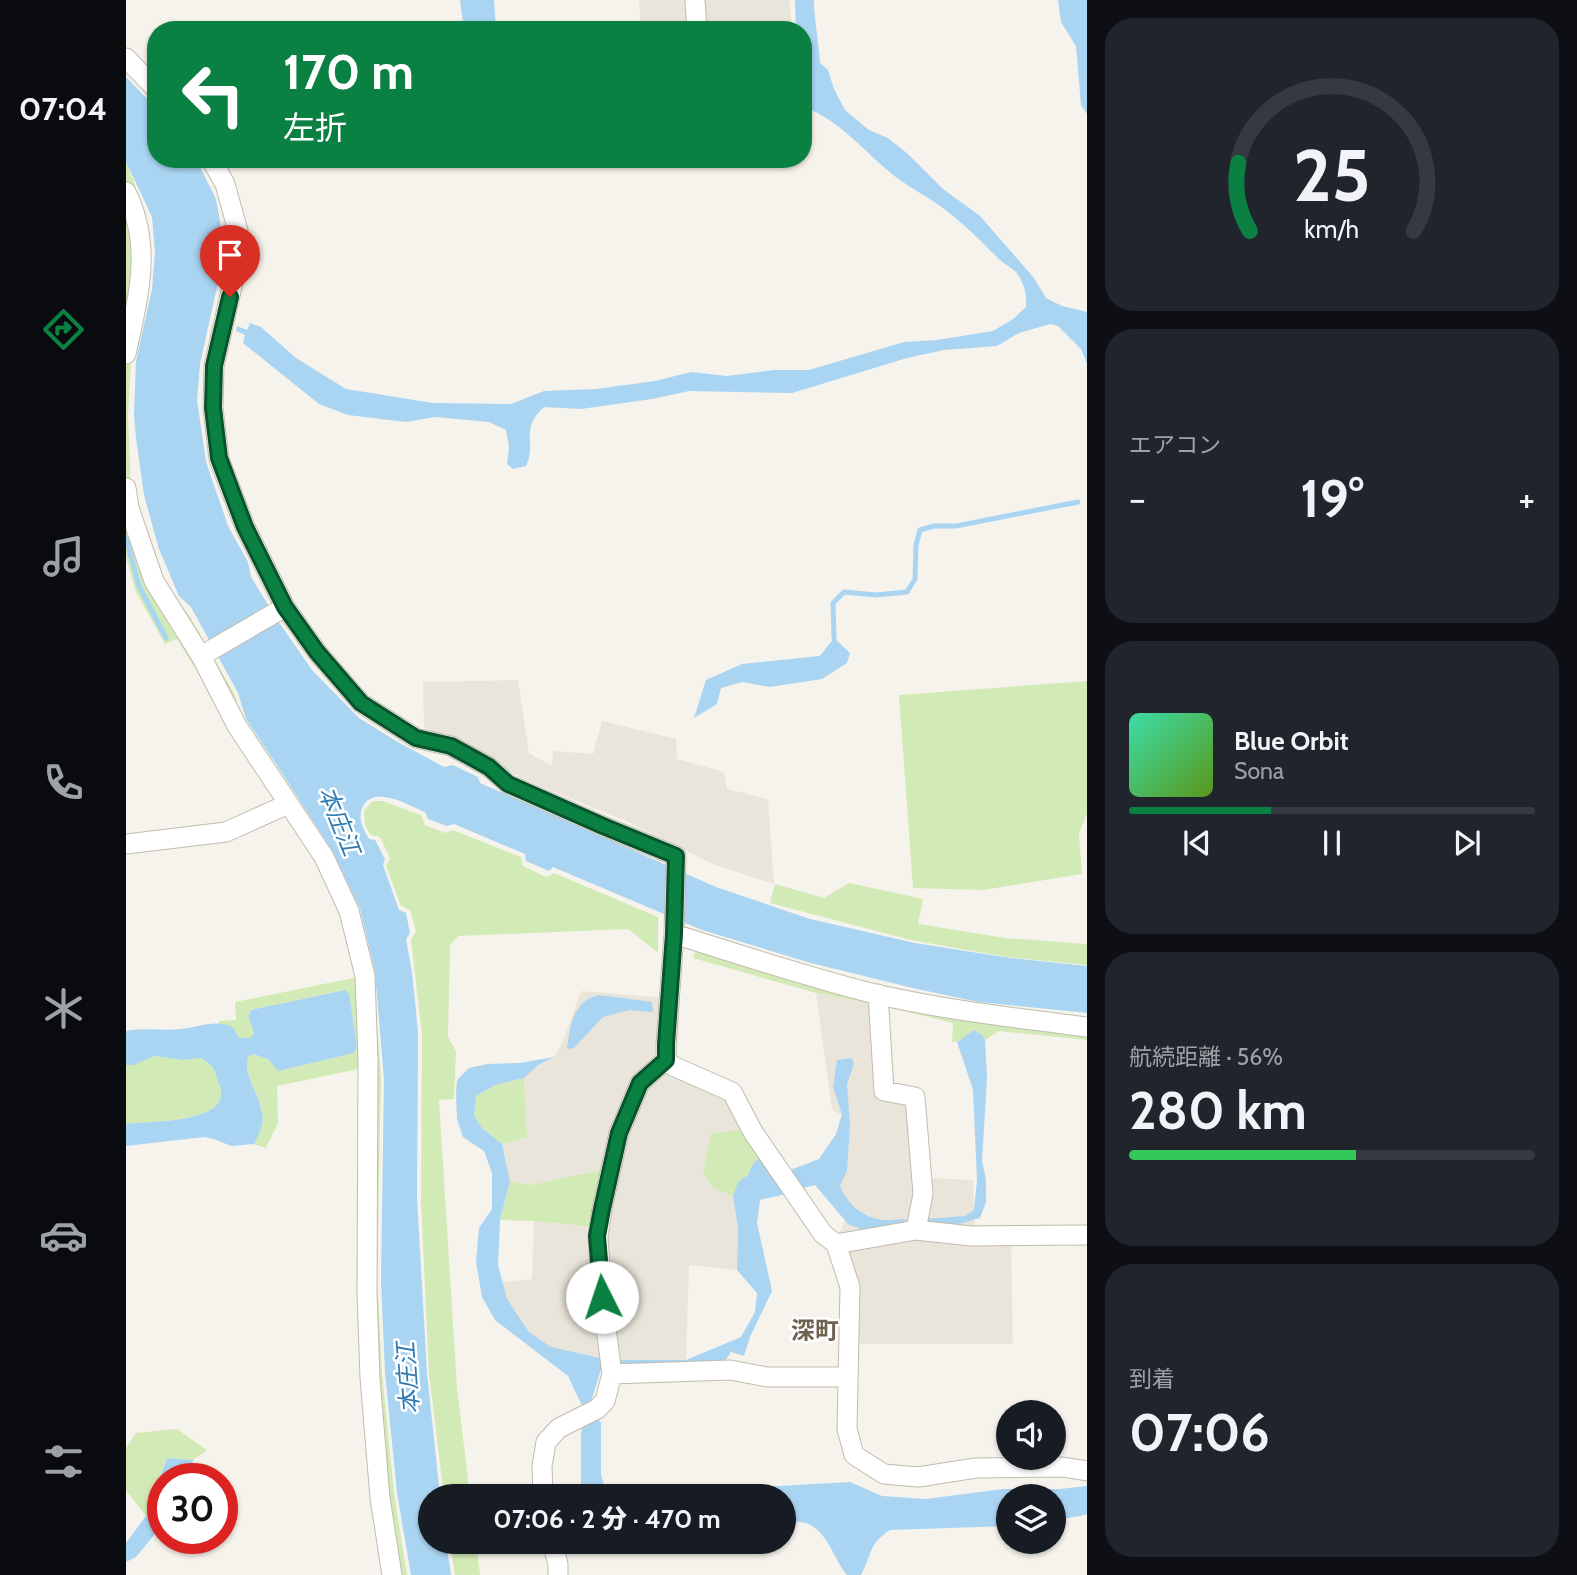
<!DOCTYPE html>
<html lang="ja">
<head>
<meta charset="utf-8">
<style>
  :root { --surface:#171b24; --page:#20242c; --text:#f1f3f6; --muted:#9ea1a6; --line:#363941; --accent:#0b8043 }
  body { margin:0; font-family:Cabin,"Noto Sans JP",sans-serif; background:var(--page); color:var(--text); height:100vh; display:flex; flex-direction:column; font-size:26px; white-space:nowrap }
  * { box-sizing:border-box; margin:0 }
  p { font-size:23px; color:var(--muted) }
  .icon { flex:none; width:38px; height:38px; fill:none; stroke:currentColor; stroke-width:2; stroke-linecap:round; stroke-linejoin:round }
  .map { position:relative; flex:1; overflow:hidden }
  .details { display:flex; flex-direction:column; gap:18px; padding:18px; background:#0d0f14; width:490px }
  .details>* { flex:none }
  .top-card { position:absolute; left:21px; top:21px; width:665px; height:147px; border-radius:28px; box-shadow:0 2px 5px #0004; background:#0b8043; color:#fff; overflow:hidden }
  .fabs { position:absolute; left:870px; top:1400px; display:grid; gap:14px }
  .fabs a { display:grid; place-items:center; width:70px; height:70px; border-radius:50%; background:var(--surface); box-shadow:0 2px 5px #0004; font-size:35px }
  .speed { position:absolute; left:21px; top:1463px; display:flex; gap:14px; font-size:35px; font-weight:700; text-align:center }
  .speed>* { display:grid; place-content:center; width:91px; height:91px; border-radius:50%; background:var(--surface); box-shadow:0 2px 5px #0004; line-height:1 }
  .speed .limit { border:10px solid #d22; background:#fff; color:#111 }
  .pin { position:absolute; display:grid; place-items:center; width:60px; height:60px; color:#fff; margin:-72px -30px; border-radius:50% 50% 50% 0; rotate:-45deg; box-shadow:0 0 7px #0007 }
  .pin .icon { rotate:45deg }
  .me { position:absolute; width:77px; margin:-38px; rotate:356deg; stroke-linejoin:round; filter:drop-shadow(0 0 5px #0008) }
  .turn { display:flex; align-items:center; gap:24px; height:147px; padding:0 21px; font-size:32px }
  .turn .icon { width:91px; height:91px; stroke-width:2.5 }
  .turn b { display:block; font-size:49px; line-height:60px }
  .big { font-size:52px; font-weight:800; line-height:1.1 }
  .details .card { flex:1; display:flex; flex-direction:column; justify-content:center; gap:10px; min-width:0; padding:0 24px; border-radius:28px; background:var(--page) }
  .details .dial { align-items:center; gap:0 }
  .dial svg { height:182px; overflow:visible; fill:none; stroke:var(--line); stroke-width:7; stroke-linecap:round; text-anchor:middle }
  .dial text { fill:var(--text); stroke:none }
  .song { display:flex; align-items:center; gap:21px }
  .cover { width:84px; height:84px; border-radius:10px; background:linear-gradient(135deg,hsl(160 70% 55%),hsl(90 70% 35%)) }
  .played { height:7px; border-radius:4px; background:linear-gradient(90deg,var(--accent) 35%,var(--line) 35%) }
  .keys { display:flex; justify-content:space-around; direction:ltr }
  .heat { display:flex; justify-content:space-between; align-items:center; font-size:38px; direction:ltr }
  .charge { height:10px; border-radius:5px; background:linear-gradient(90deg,#34c759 56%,var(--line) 0) }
  .trip { position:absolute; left:292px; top:1484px; width:378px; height:70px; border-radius:35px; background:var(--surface); box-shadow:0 2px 5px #0004; font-weight:800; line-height:70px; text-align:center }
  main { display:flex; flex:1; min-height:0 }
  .tabs { display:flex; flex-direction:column; width:126px; justify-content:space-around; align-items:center; background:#090b0e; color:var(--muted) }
  .tabs .icon { width:49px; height:49px }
  .tabs .on { color:var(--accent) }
  .tabs b { font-size:32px; color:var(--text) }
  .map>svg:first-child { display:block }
  .residential { fill:#eae5da }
  .green { fill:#d2eab5 }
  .water { fill:#a9d4f2 }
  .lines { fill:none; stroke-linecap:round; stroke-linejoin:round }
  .stream { stroke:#a9d4f2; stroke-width:5 }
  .minor-casing { stroke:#c2bbae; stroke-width:21 }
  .minor { stroke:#fff; stroke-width:19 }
  .route-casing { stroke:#07532c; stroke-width:18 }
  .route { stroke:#0b8043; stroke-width:12 }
  .labels { text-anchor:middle; stroke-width:5; stroke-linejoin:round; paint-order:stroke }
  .water-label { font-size:24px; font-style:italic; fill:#2e7ab2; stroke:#fff }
  .neighbourhood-label { font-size:24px; font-weight:bold; fill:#6e6250; stroke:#fff }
</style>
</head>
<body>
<main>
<nav class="tabs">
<b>07:04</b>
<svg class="icon on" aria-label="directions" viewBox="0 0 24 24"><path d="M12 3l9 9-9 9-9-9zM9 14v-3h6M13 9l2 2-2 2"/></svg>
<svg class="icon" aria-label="music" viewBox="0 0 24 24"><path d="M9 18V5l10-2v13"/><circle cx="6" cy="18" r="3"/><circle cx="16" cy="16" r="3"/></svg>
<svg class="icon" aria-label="phone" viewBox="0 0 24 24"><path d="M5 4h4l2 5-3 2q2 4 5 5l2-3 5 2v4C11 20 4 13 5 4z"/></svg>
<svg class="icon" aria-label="climate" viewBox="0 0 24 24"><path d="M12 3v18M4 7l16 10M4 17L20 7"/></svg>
<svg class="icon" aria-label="car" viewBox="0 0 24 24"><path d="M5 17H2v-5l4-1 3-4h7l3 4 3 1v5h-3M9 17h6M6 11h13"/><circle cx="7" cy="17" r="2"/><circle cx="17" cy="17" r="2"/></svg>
<svg class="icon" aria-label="filters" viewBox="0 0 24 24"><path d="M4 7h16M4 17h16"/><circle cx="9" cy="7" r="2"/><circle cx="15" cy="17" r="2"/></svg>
</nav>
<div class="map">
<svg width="961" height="1575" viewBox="0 0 961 1575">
  <rect width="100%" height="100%" fill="#f6f3ec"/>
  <!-- residential -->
  <path class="residential" d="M513 0H663L667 30H515Z
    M392 680 403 753 426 766 427 751 467 754 476 721 550 739 551 759 598 772 601 789 642 799 648 884 589 865 500 821 402 781 298 727 297 682Z
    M455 991 554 999 551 1061 611 1089 633 1130 588 1189 607 1196 612 1229 611 1270 563 1265 560 1360H490L474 1358 425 1347 403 1332 381 1299 376 1282 406 1279 408 1221 468 1227 478 1169 404 1185 384 1181 376 1144 401 1138 398 1078 412 1065 428 1057 436 1044Z
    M690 993 758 1006 763 1086 790 1093 802 1178 847 1180 849 1239 885 1241 887 1344H718V1290L705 1250 723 1213 705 1186 719 1116 706 1110Z"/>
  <!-- green -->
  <path class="green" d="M0 162 8 182 23 240 22 279 5 364 2 416 5 489 34 579 63 615 109 695 116 721 203 851 231 910 247 972 255 1076 251 1276 256 1372 268 1493 281 1575H258C248 1506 239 1437 236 1367 231 1268 235 1167 237 1068L151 1086 152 1123 140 1148 128 1144C133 1134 139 1123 136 1111 133 1093 117 1075 122 1056L127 1054 142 1059 152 1071 228 1053 231 1046 223 995 218 990 125 1010 122 1016 128 1033 124 1038H113L106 1028 93 1024V1021L110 1020 109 1002 232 977 216 912 191 858 161 817 51 639 39 644 10 592 0 557Z
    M961 681V813L953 834 956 874 857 890 787 888 773 695Z
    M247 801H257L295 815 299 825 319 833 327 830 395 857 397 866 420 877 428 873 532 917V953L502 929 332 936 324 945 322 1037 330 1051 328 1099 313 1100 331 1388 344 1496H318L303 1374 295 1202 296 1034 285 940 290 931 284 910 275 906 260 866 264 858 254 837 245 835 239 825 238 811Z
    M723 883 797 899 792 924 879 938 961 944V965L880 957 785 940 644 903 649 884 698 898Z
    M575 933C672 963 770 994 870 1009 900 1013 931 1014 961 1017V1040L873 1031 859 1040 856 1035 848 1030C842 1035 835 1042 826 1042L827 1023 758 1006 690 993 567 958Z
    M29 1056 56 1060 75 1058C90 1068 87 1068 93 1084 110 1124 22 1121 0 1124V1065H8Z
    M398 1078 401 1138 376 1144 356 1128 348 1116 350 1096 369 1085Z
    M619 1129 634 1157C627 1163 626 1171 620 1177 612 1185 611 1184 607 1196L588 1189 577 1172 585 1134Z
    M479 1169 468 1227 408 1221 374 1220 384 1181 404 1185Z
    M51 1429 81 1450 67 1460 41 1458 20 1516 0 1490V1448L10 1433Z
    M324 1542H350L354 1575H329Z"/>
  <!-- water -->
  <path class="water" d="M334 0H368L370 30H338Z
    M669 0H688C688 21 693 42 694 63L702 70 708 89 719 110 743 130 762 138 782 154 817 189 854 216 908 278 920 298 936 306 961 312V364L955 349 932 326 924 324 893 333 871 346 818 350 781 358 666 393 563 391 526 399 455 409 418 407C393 430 411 443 400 466L387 469 381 464 383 447 380 430 363 422 309 417 280 422 222 415 193 404 117 343 119 335 110 331 111 326 121 330 124 323 135 327 170 358 220 389 307 403 385 404 418 391 470 389 529 381 565 372 601 376 648 370H683L778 342 811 340 867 331 887 319 900 307C901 296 899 287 893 276 889 269 879 265 873 259 855 241 837 223 817 208 802 197 786 189 771 178 741 155 714 119 677 107V30H670Z
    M932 0H961V114L955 105 950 46 935 22Z
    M0 77 30 108V159H70L90 199 97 239 93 278 74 364 71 400 80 462 102 526 122 562 125 577 152 621 186 670 233 718 270 741 318 767 327 765 352 777 354 783 590 887 684 919 789 943 884 958 961 966V1013L853 1002 791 989 685 963 576 930 427 867 423 871 400 861 399 854 328 824 321 826 302 819 299 812C283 805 248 785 237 806 231 818 237 829 243 839L249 840 259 859 257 865 273 910 280 913 284 933 280 939 286 972 292 1032 291 1198 301 1373 314 1496H304V1542H320L325 1575H285L271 1493 259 1372 255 1282 258 1079 249 972 234 909 207 852 156 773 120 719 112 693 65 607 53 596 33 549 18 495 10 438 8 415 10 361 26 289 29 252 26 217 0 162Z
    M708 638 724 653 721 663 696 679 644 687 616 682 595 688 591 704 568 718 580 680 616 664 694 656Z
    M219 990 223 994 231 1046 228 1053 152 1071 142 1059 127 1054 122 1057C117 1075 133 1093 136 1112 139 1123 133 1134 128 1144L105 1146 88 1139 78 1137 0 1146V1124C22 1121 110 1124 93 1084 87 1068 90 1068 75 1058L56 1060 29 1056 8 1065H0V1031C21 1027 42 1032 62 1028 75 1026 94 1019 107 1028 110 1031 111 1035 113 1038H124L128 1033 122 1016 125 1010Z
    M472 995 526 1002 527 1012 503 1010 477 1017 448 1048 441 1049C443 1033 446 1009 461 1000 464 997 468 997 472 995Z
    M848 1030 856 1035 859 1040 861 1078 856 1161 860 1179V1202L854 1218 833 1224H801L799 1219 839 1216 848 1210 851 1180 847 1090 831 1042Z
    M428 1057 412 1065 398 1078 369 1085 350 1096 348 1116 356 1128 376 1144 384 1181 374 1220 372 1265 381 1299 403 1332 425 1347 474 1358 477 1363 464 1405 457 1408 442 1376 369 1320 356 1297 350 1262 353 1228 366 1209V1173L358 1151 337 1137 331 1119 330 1093 331 1080 343 1068 361 1064 394 1063Z
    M726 1058 728 1064 721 1084 724 1124 721 1171 714 1186C722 1205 735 1216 756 1220 763 1221 772 1219 779 1219L781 1222 738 1230 722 1224 689 1185 677 1188 664 1170 693 1159 710 1134 716 1114 707 1087 711 1060Z
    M634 1157 664 1193 634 1200 631 1223 646 1291 624 1337 618 1356 605 1352 599 1361 494 1370 490 1360H560L615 1337 629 1312 631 1293 611 1270 612 1229 607 1196 612 1182 622 1175 627 1164Z
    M471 1417 475 1423V1474L479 1489 487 1496H455V1433L458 1422Z
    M41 1458 67 1460 63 1479H37V1524L10 1557 0 1562V1543L20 1516Z
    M724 1482 756 1496 800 1499 877 1489H934L961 1486V1514L954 1516 928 1520V1496H882V1526L764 1530C742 1544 746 1555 735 1575H721C708 1560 702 1531 680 1523 674 1521 664 1522 658 1522V1496H542L618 1488Z"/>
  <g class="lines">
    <!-- stream -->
    <path class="stream" d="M0 538 13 586 40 638
      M708 638 707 603 718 592 750 595 781 592 789 579 790 545 794 530 808 526H830L952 502"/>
    <defs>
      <path id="minor" d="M569 0 571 30
        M0 58 30 89
        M85 159 99 184 112 231 108 278 88 366 87 408 93 459 119 527 159 607 191 652 235 703 290 738 325 746 363 767 382 784 477 826 550 856 548 934 540 1044V1060
        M0 192C27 246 12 298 0 354
        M0 488 3 508 28 581 75 656 111 726 198 857 223 911 239 976 242 1060 241 1293 244 1378 254 1498 266 1575
        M75 656 159 607
        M0 844 100 832 162 804
        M548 934C615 955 681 977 749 994 819 1010 890 1018 961 1027
        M752 994 758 1091 789 1097 797 1194 790 1230
        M540 1060 547 1066 606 1092 627 1132 697 1234 710 1244 790 1230 845 1236 961 1235
        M710 1244 724 1287 721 1429 728 1455 758 1474 792 1477 850 1468 937 1467 961 1471
        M486 1374 604 1370 641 1377H722
        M417 1496 416 1466 420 1442 433 1428 471 1409 479 1401 486 1374 476 1297 472 1236 476 1209 493 1133 514 1083 540 1060
        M426 1542 432 1564V1575"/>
    </defs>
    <!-- minor casing -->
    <use href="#minor" class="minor-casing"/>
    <!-- minor -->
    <use href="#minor" class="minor"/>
  </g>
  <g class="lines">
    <defs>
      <path id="route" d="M104 297 88 366 87 408 93 458 119 527 159 607 191 652 235 703 290 738 325 746 363 767 382 784 477 826 550 856 548 934 540 1044V1060L514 1083 493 1133 476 1209 471 1236 476 1297"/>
    </defs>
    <!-- route casing -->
    <use href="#route" class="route-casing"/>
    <!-- route -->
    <use href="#route" class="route"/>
  </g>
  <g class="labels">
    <!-- water labels -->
    <g class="water-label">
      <text transform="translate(213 821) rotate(68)" y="8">本庄江</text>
      <text transform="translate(282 1378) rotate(-94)" y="8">本庄江</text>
    </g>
    <!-- neighbourhood labels -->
    <g class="neighbourhood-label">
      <text x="689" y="1339">深町</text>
    </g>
  </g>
</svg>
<div class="fabs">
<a><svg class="icon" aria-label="sound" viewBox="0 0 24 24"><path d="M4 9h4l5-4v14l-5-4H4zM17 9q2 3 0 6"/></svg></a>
<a><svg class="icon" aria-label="layers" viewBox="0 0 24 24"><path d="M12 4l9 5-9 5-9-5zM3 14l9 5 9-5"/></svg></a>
</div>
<div class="speed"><div class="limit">30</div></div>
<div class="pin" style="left:104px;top:297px;background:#d93025"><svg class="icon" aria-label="arrive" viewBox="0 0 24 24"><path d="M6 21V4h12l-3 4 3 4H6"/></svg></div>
<svg class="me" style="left:476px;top:1297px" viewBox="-20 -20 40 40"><circle r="19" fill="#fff"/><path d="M0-13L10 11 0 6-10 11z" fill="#0b8043"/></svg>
<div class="trip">07:06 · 2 分 · 470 m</div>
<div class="top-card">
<div class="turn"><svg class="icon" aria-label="left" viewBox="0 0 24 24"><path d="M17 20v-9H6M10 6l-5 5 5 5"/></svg><div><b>170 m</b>左折</div></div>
</div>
</div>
<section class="details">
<div class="card dial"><svg viewBox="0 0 100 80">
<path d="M14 69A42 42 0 1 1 86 69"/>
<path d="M14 69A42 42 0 0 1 9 39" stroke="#0b8043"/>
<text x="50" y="56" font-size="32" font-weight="700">25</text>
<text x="50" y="72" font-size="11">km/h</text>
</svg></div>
<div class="card"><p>エアコン</p>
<div class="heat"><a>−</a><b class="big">19°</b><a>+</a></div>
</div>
<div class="card">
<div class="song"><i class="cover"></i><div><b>Blue Orbit</b><p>Sona</p></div></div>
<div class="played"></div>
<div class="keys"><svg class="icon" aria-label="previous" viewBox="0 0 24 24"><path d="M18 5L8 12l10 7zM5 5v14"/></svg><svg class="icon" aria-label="pause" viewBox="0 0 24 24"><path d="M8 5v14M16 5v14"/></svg><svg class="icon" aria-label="next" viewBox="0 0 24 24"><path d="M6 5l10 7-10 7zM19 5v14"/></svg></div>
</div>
<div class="card"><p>航続距離 · 56%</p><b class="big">280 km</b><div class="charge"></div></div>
<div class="card"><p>到着</p><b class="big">07:06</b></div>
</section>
</main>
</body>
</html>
